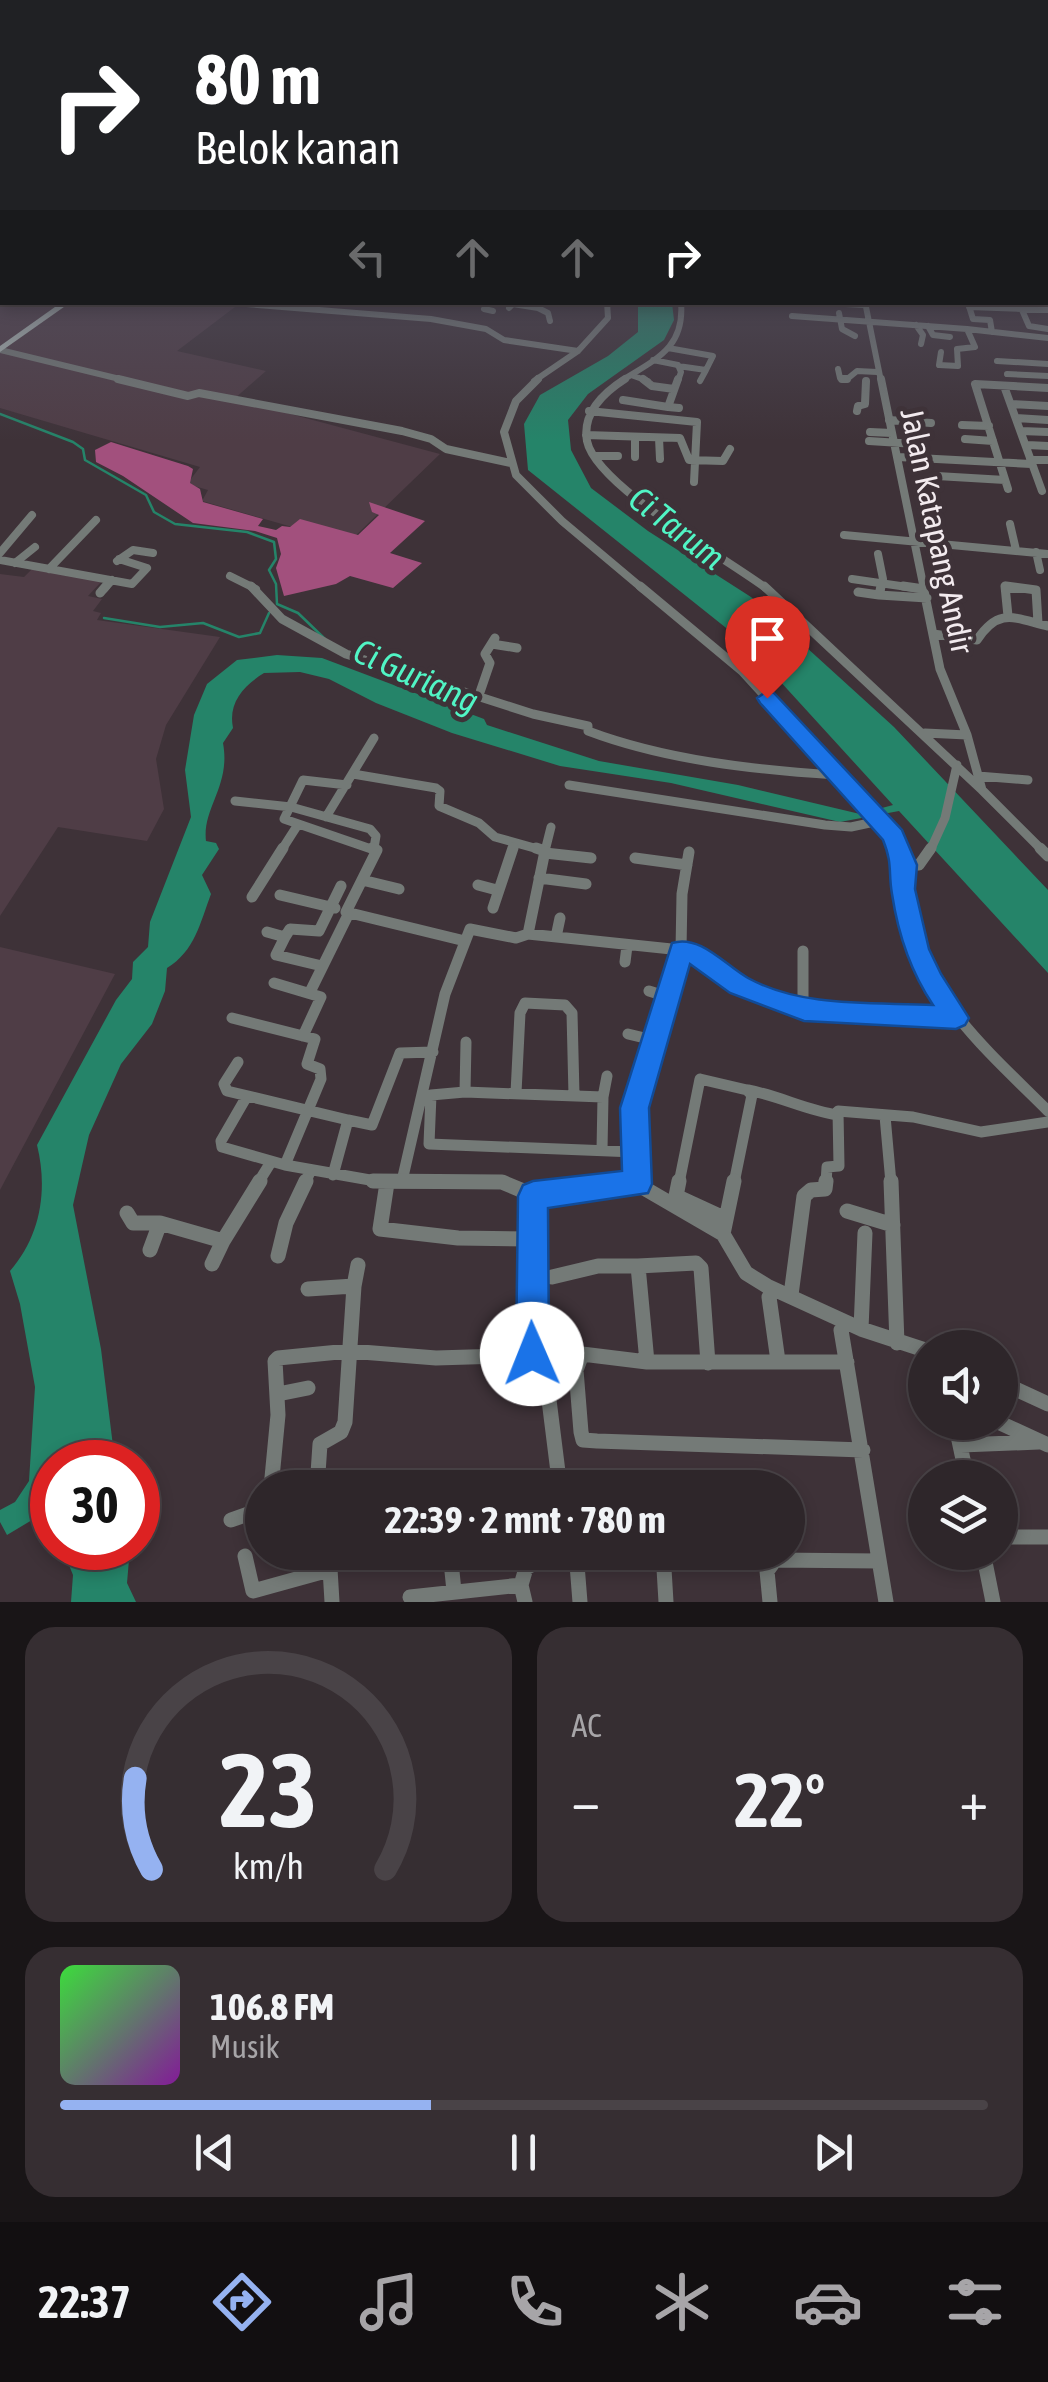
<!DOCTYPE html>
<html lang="id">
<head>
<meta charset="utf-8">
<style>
  :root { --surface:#2e262a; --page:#362e32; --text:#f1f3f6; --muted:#a7a5a8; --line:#494347; --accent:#95b2f1 }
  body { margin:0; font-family:"Asap Condensed",sans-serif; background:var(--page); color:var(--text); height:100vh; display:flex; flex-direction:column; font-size:38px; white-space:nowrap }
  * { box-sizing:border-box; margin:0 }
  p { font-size:32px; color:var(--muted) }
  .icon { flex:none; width:55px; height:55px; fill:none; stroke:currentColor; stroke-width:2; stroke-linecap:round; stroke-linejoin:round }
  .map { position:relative; height:1602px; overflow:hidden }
  .sheet { display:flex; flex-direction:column; gap:25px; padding:25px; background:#191517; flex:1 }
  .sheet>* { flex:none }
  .guide { position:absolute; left:0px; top:0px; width:1050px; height:305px; box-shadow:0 5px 15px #0003,0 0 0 2px var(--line); background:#202124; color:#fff; overflow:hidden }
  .controls { position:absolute; left:908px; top:1330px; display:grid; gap:20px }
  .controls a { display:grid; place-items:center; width:110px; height:110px; border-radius:50%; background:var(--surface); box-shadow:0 5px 15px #0003,0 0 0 2px var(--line); font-size:50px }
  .speed { position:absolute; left:30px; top:1440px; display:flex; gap:20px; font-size:50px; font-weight:700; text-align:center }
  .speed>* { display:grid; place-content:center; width:130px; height:130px; border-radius:50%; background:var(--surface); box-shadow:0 5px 15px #0003,0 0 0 2px var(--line); line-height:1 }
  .speed .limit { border:15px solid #d22; background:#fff; color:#111 }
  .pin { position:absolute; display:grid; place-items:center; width:85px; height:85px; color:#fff; margin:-102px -42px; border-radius:50% 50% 50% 0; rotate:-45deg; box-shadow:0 0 10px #0007 }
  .pin .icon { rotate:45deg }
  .me { position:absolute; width:110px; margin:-55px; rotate:359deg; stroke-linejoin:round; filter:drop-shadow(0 0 8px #0008) }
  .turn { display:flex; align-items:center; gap:35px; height:210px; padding:0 30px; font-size:45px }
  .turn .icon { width:130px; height:130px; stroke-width:2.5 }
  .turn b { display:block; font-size:70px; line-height:85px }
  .lanes { display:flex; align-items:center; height:95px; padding:0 30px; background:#0003; justify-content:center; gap:50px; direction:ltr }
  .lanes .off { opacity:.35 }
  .big { font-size:75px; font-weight:700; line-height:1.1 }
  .sheet .card { flex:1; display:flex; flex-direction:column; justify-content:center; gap:15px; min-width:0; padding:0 35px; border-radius:30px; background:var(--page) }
  .sheet .dial { align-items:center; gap:0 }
  .dial svg { height:260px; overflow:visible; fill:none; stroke:var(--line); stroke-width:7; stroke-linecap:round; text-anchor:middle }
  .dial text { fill:var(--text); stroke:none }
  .song { display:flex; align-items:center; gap:30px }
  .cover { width:120px; height:120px; border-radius:15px; background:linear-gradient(135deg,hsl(120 70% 55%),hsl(290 70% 35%)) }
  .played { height:10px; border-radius:5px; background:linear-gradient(90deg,var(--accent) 40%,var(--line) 40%) }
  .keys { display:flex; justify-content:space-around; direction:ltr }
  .heat { display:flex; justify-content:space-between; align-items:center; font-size:55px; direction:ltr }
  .sheet .tiles { flex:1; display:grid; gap:25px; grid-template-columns:1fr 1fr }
  .card:last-child { grid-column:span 2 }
  .trip { position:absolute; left:245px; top:1470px; width:560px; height:100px; border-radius:50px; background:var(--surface); box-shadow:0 5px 15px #0003,0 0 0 2px var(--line); font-weight:700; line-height:100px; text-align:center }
  .tab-bar { display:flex; height:160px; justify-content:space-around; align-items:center; background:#120f11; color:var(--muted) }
  .tab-bar .icon { width:70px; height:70px }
  .tab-bar .on { color:var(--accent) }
  .tab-bar b { font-size:45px; color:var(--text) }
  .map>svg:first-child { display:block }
  .built { fill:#4f3d46 }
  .forest { fill:#a2507d }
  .water { fill:#258469 }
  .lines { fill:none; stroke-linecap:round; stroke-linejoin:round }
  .stream { stroke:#258469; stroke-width:2.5 }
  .minor-far4 { stroke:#747a77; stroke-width:6 }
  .minor-far3 { stroke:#747a77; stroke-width:8 }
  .minor-far2 { stroke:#747a77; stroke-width:9 }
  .minor-far1 { stroke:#747a77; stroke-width:11 }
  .minor { stroke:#747a77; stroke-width:15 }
  .major { fill:#b0bdb8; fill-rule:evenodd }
  .route { fill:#1a73e8; stroke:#114b97; stroke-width:2.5 }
  .labels { text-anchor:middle; stroke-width:10; stroke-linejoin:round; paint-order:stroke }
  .street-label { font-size:32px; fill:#f2eaee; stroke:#3e3238 }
  .water-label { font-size:35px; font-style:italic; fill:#51f5c5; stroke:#3e3238 }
</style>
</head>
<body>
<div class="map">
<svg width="1048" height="1602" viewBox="0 0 1048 1602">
  <rect width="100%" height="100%" fill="#3e3238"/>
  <!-- built -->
  <path class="built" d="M0 218 2 302H214L235 307 177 351 266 371 234 399 440 454 348 543 202 501 208 490 187 484 200 467 0 408Z
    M33 568 102 581 88 596 102 599 93 611 101 613 97 620 220 637 166 725 156 759 164 809 147 841 58 827 0 916V574L24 577Z
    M0 947 115 974 0 1190Z"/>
  <!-- forest -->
  <path class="forest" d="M111 442 188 466 193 469 190 483 200 489 203 502 263 519 258 526 276 530 282 526 290 527 300 519 358 535 379 515 372 512 369 502 425 521 390 553 422 563 393 588 350 576 336 584 284 596 276 568 281 554 277 538 255 531 193 523 123 476 96 462 95 450Z"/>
  <!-- water -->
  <path class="water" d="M638 303H672L674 320 664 340 588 394 568 420 571 450 591 488 648 531 751 597 894 727 1048 890V973L899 811 840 822 671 783 560 766 452 733 376 703 329 679 300 672 264 673C243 686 228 703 233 728L223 743C231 786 202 808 206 841L216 843 219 849 202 875 211 894C200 923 195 951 167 968L165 991 152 1024 121 1064 89 1135 73 1205 101 1349 115 1462H52V1529L37 1517 7 1535 0 1522V1510L15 1502 29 1481 35 1387 20 1304 10 1271C41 1236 48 1189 37 1145L116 1000 132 979 133 962 148 947 150 922 191 817 185 770 194 715 207 684 237 660 277 655 322 658 484 719 487 725 599 761 738 785 860 814 893 805 745 643 528 470 524 424 540 395 608 356 638 332Z
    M62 1548H130L127 1583 136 1602H71L73 1575Z"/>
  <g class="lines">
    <!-- stream -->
    <path class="stream" d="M0 414 73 442 83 449 85 460 146 495 154 512 175 524 247 532 274 542 276 559 269 570 276 584 277 604 298 613 325 639
      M104 618 160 627 203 623 239 637 260 633 269 613"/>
    <!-- minor-far4 -->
    <path class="minor-far4" d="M221 302 431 319 486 329 504 340 578 351
      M488 302 484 309 493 311
      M807 302 865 305
      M865 302 881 381
      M968 303 973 319 990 320 992 332
      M1019 303 1029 326 1048 329
      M969 307 1048 310
      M509 308 513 304 538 308 541 302
      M538 308 548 313 550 321
      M839 313 842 329 855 336
      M792 316 967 329 975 347 957 349 958 366 939 365 941 352
      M916 325 923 335 921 344
      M928 326 933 335 950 337
      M967 329 1048 338
      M668 348 713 356 706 370
      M0 350 128 381
      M653 360 678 365 681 372 678 381
      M997 361 1048 364
      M678 366 706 370 700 381
      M838 369 840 378 846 380 857 371 877 372
      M1007 374 1048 376
      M631 375 648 381
      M534 381 578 351 608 318 607 302
      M621 381C656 359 685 348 681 302"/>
    <!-- minor-far3 -->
    <path class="minor-far3" d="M118 379 188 396 199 393 402 431 431 439 446 449 511 463
      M538 379 516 401 504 432 516 475 562 521 643 589
      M625 379C603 393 582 413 587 441 596 486 729 560 767 589
      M643 379 652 386 674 389
      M678 379 668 407 679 408
      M842 379H847
      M881 379 924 589
      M1004 386 1042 491
      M623 400 668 407
      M1011 404 1048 406
      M589 411 697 422 694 482
      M857 411 858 406 865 404 866 381
      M1016 418 1048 420
      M889 420 931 423
      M962 425 989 426
      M1021 431 1048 432
      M870 432 892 433
      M586 435 680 438 689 460 723 461 730 449
      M635 437V457
      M659 438 660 459
      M965 439 993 441
      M869 441 916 444
      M1027 445 1048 446
      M595 456H618
      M898 457 1031 464
      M1033 460H1048
      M937 476 1005 480
      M1008 489 975 384 1048 388
      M1010 524 1016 550
      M844 535 1048 554
      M1036 552 1040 570
      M0 553 32 515
      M878 554 883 579 881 589
      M0 560 132 584 147 568 119 559
      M117 561 133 550 153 553
      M15 563 35 547
      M49 569 96 520
      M230 576 256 589
      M852 579 921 589
      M104 589 112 580
      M1005 589H1025"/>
    <!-- minor-far2 -->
    <path class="minor-far2" d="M251 586 282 619 346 654 533 714 588 726V731C665 760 755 770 836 775
      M640 586 742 671 893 836 899 851
      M764 586 982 790
      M881 586 879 595 927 598
      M903 586 924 589
      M923 586 940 669 967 735 982 790 1043 851
      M1005 586 1008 616
      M1006 586 1036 590 1038 623
      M858 592 879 595
      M100 593 106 586
      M933 634 977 640C999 607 1014 618 1048 626
      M492 644 517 648
      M478 698 490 663 485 654 495 638
      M925 733 967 735
      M353 774 436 788 440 791 439 806 479 823 495 837 545 851
      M978 776 1028 780
      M347 785 303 780 284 819 377 851
      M569 785 825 825 851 827 879 821
      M235 801 291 807 370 829 376 836 374 848
      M326 817 374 738
      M281 851 297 826
      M512 851 514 844
      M545 851 551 827
      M930 851 945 818 957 765"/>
    <!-- minor-far1 -->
    <path class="minor-far1" d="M372 848 377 850 346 912 465 941
      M898 848C908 872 903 899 910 925 931 1004 992 1055 1048 1111
      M1040 848 1048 856
      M545 853 591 858
      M635 858 687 865
      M905 865H919L931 848
      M539 878 586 884
      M362 880 399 889
      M478 885 497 890
      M280 895 335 908
      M252 897 283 848
      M493 908 513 848
      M267 932 285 937 276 955 322 966
      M528 934 545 851 536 848
      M285 937 290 929 319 931 341 886
      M556 937 560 918
      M803 951V1010
      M625 962 627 946
      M274 983 321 997 303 1036
      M649 991 668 997
      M310 992 349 913
      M232 1018 315 1039 307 1064 320 1069 321 1079 285 1165
      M628 1034 653 1040
      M466 1042 465 1092 603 1097 602 1150
      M238 1062 224 1084 227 1091 348 1120 333 1175
      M748 1090C780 1096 808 1111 838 1115
      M465 1092 431 1095 429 1144 635 1152
      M516 1093 520 1013 525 1003 565 1005 572 1013 574 1095
      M247 1096 221 1141 222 1147 285 1165 387 1183H504
      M603 1097 607 1076
      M885 1116 891 1183
      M348 1120 372 1125 400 1053 433 1052
      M402 1181 445 994 470 929 516 938 528 934 681 950 741 986 818 1010 874 1017 956 1018
      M258 1183 271 1162
      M305 1183 311 1170
      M637 1183 635 1108 681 950 682 894 689 852
      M679 1183 700 1079 747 1090 752 1095 734 1183
      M826 1183 827 1167 839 1166 838 1111 913 1117 981 1132 1048 1122"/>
    <!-- minor -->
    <path class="minor" d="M373 1181 502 1182 533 1195 637 1184 723 1234 746 1273 767 1286 861 1329 925 1350
      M679 1181 676 1196 726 1219
      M891 1181 897 1343
      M387 1183 380 1229 458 1238 532 1239
      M533 1195V1355L549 1400 560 1488
      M847 1211 893 1225
      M127 1213 133 1223H160L223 1241 260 1181
      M723 1234 734 1181
      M150 1250 160 1223
      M278 1256 286 1223 306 1181
      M212 1264 223 1241
      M552 1277 598 1266H638
      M308 1289 354 1286 358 1265
      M791 1295 804 1196 811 1190 825 1189 826 1181
      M769 1297 778 1361
      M861 1329 865 1233
      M841 1330 886 1602
      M647 1362 638 1266 696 1263 701 1268 708 1363
      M847 1362H647L582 1354 576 1370 581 1432 583 1440 597 1441 863 1450
      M1000 1382 1048 1404
      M278 1394 308 1388
      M955 1422 967 1478
      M998 1422 1048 1445
      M961 1445 1039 1442
      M271 1488 278 1415 275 1361 278 1358 349 1351 436 1358 533 1355
      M317 1488 320 1444 341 1432 345 1422 354 1286
      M399 1488 407 1485
      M231 1520 262 1509
      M1000 1537H1048
      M329 1552 332 1602
      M450 1552 454 1591
      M576 1552 580 1602
      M663 1552 666 1602
      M983 1552 993 1602
      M245 1556 253 1591 329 1570
      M410 1597 521 1585
      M525 1602 521 1585 526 1568 553 1552
      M770 1602 767 1571 775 1560 879 1561"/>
    <!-- major -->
    <path class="major" d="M62 302H71L0 352V346Z"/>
  </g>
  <!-- sky -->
  <linearGradient id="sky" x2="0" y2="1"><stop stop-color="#221c1f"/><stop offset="0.49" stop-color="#524f5e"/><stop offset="1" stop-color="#524f5e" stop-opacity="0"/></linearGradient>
  <rect width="1048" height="441" fill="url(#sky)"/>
  <!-- route -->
  <path class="route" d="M767 691 774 693 902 830 917 865 915 889 929 949 941 974 969 1018 965 1025 956 1029 804 1021 730 993 690 964 649 1108 652 1184 648 1193 548 1208 549 1354 544 1366 532 1371 521 1366 516 1354 518 1196 523 1185 533 1181 622 1171 620 1108 672 943C700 934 725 965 748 978 803 1008 872 1002 933 1005 910 971 898 934 892 894 888 871 893 865 883 840L760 703 757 698Z"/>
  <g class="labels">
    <!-- street labels -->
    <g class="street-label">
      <text transform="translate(937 531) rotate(78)" y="11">Jalan Katapang Andir</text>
    </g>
    <!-- water labels -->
    <g class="water-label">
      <text transform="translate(677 528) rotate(38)" y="12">Ci Tarum</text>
      <text transform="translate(416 676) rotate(24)" y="12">Ci Guriang</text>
    </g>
  </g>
</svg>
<div class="controls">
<a><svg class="icon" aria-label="sound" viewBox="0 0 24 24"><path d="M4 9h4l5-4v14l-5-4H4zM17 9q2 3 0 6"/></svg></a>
<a><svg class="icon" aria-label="layers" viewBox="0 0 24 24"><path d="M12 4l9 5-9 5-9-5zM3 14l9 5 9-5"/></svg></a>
</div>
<div class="speed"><div class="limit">30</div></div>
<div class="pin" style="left:767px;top:698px;background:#d93025"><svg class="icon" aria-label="arrive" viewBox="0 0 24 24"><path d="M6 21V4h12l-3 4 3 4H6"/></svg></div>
<svg class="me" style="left:532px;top:1354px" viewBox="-20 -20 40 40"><circle r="19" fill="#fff"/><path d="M0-13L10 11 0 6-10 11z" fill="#1a73e8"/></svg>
<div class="trip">22:39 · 2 mnt · 780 m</div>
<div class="guide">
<div class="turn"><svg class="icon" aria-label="right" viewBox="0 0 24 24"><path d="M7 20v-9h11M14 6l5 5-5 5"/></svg><div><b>80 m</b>Belok kanan</div></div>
<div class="lanes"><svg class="icon off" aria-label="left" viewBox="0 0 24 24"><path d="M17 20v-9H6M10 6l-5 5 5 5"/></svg><svg class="icon off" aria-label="ahead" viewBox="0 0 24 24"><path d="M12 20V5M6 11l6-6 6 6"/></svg><svg class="icon off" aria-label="ahead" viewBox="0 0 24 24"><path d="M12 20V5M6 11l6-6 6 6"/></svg><svg class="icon" aria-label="right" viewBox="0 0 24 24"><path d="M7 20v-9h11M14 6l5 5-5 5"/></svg></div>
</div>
</div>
<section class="sheet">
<div class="tiles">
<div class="card dial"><svg viewBox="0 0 100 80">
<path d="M14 69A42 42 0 1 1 86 69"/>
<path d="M14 69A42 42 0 0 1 9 41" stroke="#95b2f1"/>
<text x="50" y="56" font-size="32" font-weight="700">23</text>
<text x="50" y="72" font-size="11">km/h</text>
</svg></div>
<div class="card"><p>AC</p>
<div class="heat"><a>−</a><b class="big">22°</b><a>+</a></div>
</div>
<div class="card">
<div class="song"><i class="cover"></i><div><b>106.8 FM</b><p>Musik</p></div></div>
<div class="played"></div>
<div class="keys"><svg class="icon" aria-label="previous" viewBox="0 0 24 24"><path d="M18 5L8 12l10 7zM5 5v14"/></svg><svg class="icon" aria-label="pause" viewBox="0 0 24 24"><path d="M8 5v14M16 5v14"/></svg><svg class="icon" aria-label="next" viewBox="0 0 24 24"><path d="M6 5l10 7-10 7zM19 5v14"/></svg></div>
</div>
</div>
</section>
<nav class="tab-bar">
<b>22:37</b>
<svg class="icon on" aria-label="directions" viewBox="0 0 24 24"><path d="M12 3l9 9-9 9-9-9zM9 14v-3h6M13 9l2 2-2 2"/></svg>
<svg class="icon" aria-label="music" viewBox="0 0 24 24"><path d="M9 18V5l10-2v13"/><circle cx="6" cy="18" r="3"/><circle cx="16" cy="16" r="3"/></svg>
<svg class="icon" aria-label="phone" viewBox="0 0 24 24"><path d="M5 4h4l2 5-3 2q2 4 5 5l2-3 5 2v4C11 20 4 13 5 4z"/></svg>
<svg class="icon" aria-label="climate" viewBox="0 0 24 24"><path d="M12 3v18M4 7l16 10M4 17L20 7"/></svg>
<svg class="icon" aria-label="car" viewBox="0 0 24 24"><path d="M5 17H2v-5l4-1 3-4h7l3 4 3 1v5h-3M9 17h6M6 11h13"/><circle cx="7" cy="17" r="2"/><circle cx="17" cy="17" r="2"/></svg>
<svg class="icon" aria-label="filters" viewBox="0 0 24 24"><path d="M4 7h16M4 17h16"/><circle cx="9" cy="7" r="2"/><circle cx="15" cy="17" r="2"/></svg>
</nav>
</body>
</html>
